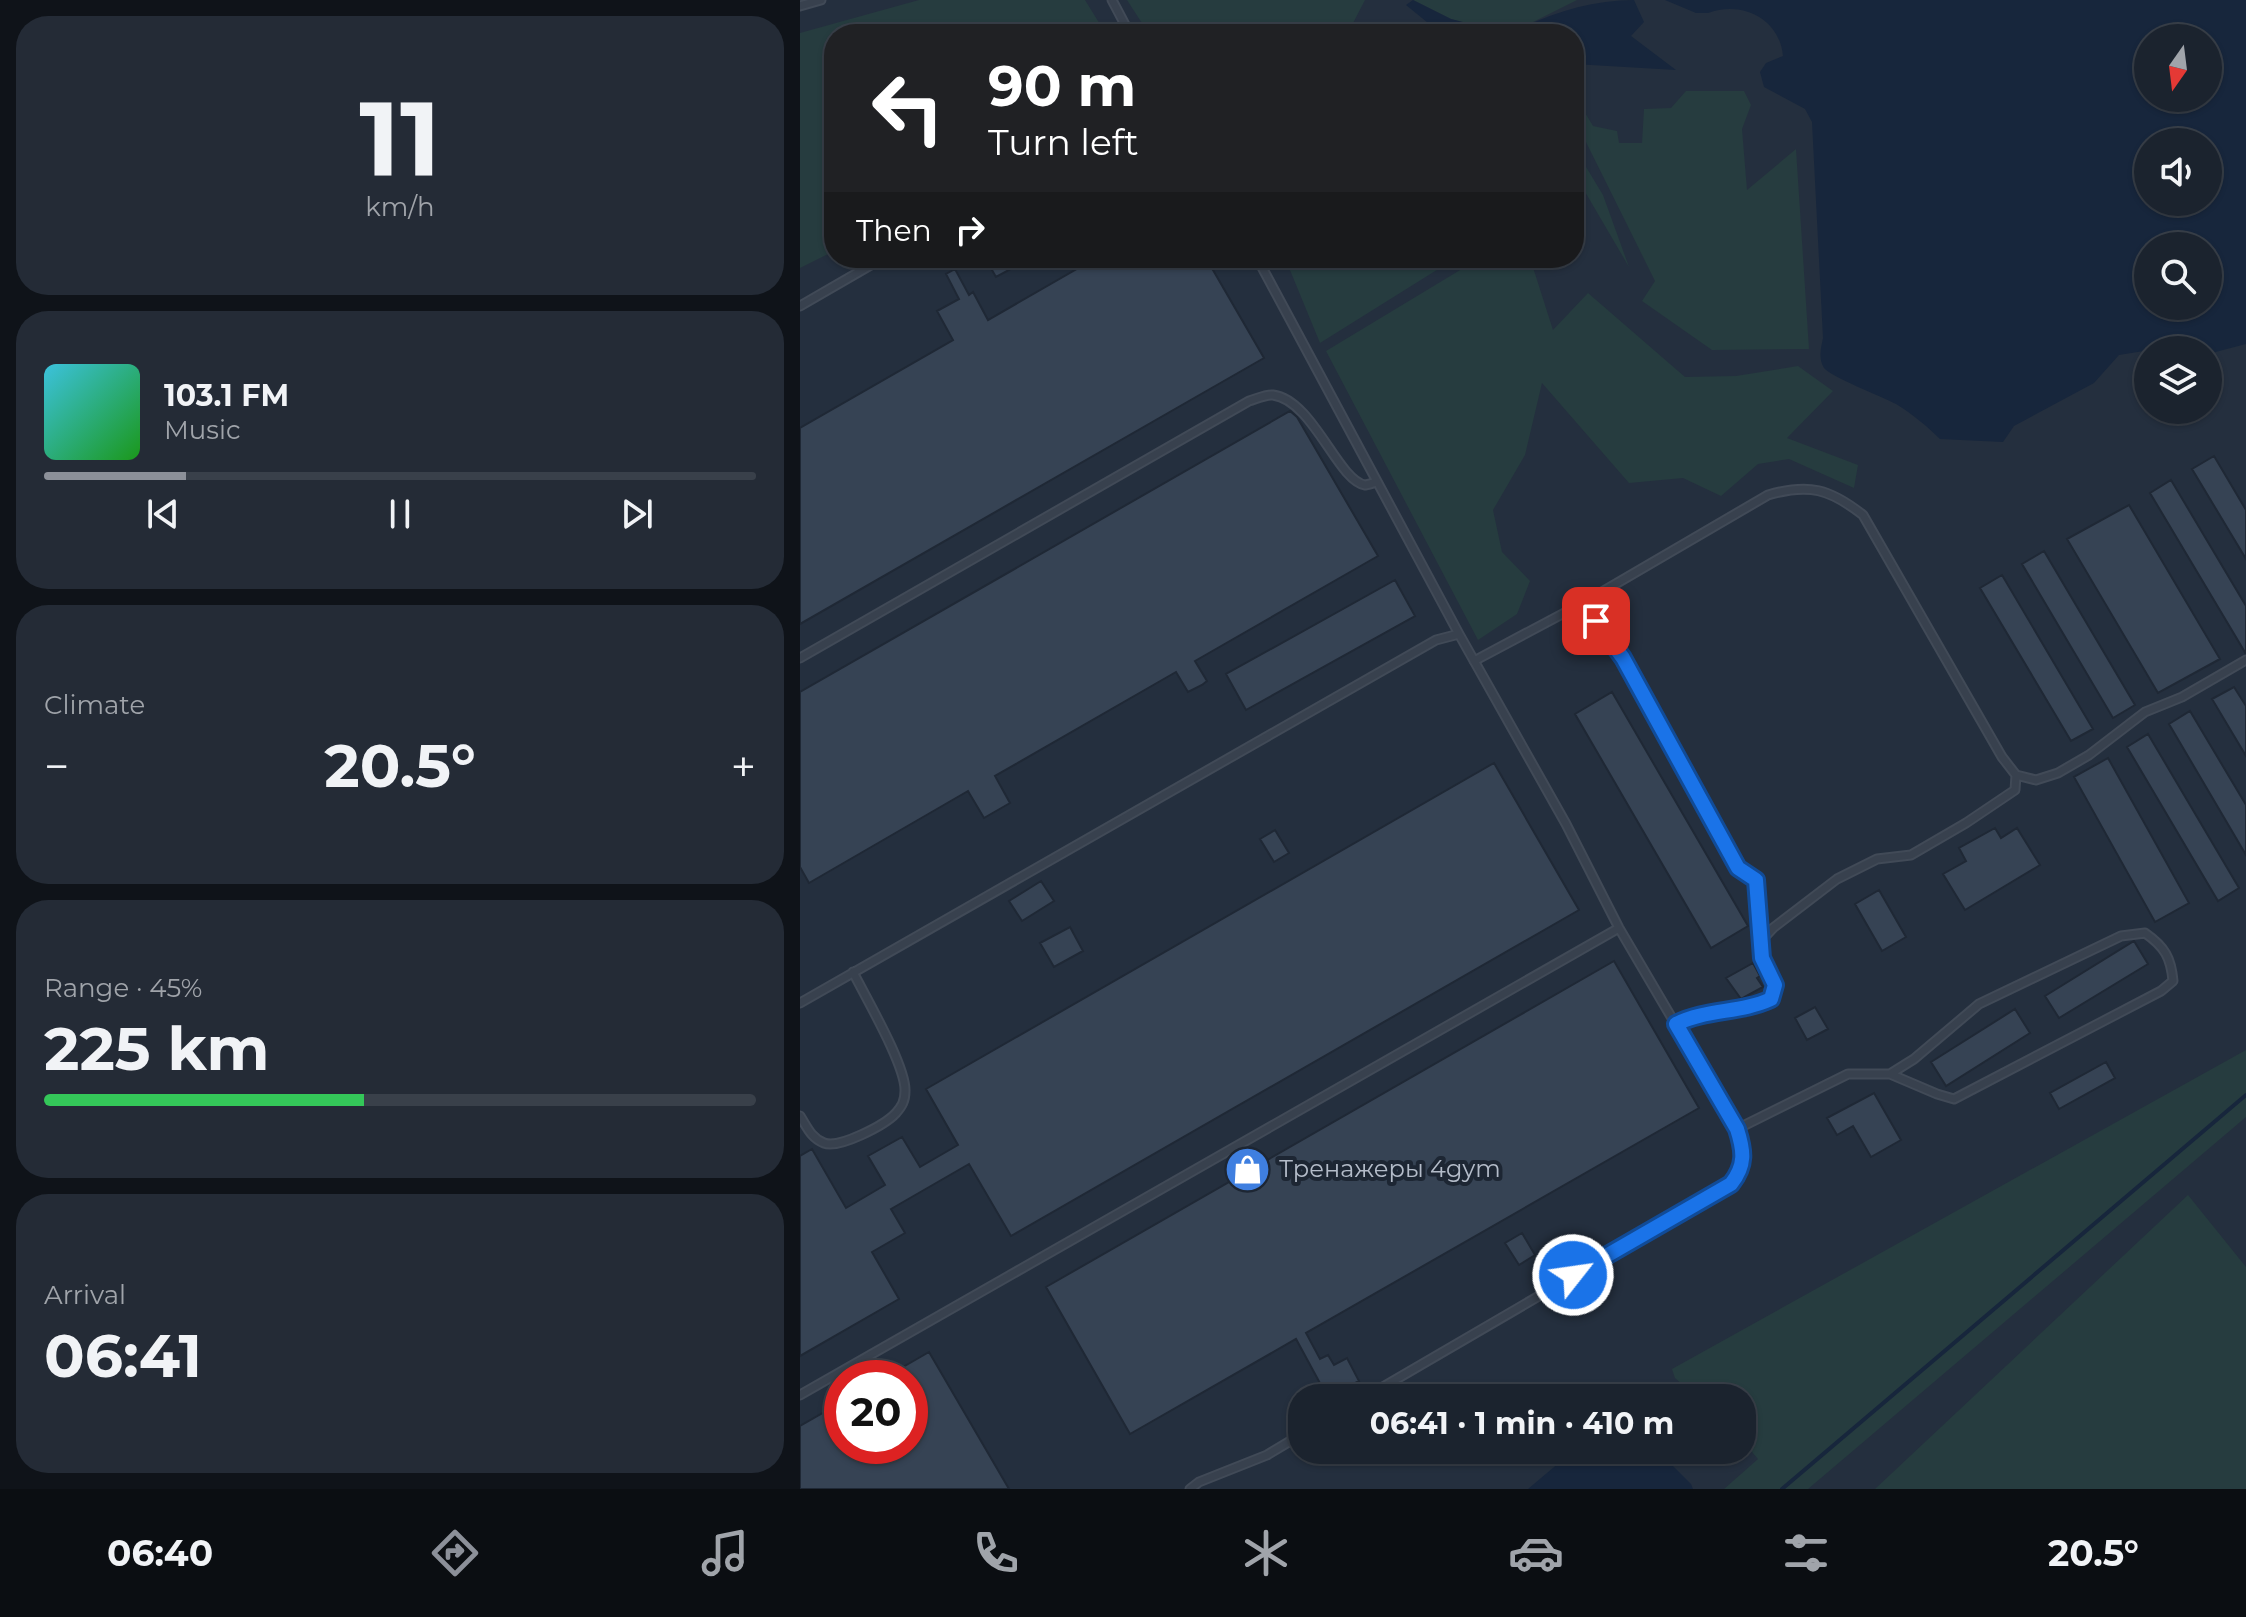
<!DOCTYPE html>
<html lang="en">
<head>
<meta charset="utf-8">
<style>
  :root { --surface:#1b232e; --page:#242b36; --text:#f1f3f6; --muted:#a0a4aa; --line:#39404a; --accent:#8c9099 }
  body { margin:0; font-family:Montserrat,sans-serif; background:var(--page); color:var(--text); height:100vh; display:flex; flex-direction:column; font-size:30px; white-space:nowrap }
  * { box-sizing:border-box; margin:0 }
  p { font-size:26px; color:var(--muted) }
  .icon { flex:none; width:44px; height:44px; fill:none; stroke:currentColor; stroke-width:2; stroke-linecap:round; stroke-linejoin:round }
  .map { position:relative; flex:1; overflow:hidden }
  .sheet { display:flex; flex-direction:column; gap:16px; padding:16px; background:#0f1319; width:800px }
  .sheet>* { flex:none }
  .guide { position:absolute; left:24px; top:24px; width:760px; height:244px; border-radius:32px; box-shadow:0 2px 6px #0004,0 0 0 2px var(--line); background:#202124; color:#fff; overflow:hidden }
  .needle { width:52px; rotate:194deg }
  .controls { position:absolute; left:1334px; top:24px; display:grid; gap:16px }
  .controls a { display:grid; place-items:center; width:88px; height:88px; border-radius:50%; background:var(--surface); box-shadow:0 2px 6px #0004,0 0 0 2px var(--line); font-size:40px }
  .speed { position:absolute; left:24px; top:1360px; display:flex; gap:16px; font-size:40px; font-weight:700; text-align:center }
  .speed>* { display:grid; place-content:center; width:104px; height:104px; border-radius:50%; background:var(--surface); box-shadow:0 2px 6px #0004,0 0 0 2px var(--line); line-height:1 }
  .speed .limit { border:12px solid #d22; background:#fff; color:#111 }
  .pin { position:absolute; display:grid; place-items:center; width:68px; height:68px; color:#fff; margin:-34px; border-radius:16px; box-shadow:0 4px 12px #0006 }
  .me { position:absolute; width:88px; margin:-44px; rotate:60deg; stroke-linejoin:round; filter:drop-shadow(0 0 6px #0008) }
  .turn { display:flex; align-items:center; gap:28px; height:168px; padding:0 32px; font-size:36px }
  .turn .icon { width:104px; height:104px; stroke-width:2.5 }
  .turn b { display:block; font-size:56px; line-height:68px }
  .then { display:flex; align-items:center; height:76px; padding:0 32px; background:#0003; gap:16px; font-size:30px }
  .big { font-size:60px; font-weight:700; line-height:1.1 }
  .sheet .widget { flex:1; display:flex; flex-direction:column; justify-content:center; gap:12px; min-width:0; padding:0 28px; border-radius:32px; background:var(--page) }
  .sheet .dial { align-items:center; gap:0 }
  .dial b { font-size:104px; line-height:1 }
  .song { display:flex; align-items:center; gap:24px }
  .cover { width:96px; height:96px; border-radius:12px; background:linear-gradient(135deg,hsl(190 70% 55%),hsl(120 70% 35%)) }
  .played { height:8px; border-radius:4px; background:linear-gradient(90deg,var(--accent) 20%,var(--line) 20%) }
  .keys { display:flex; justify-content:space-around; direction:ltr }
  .heat { display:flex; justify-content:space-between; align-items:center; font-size:44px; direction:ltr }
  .charge { height:12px; border-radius:6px; background:linear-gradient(90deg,#34c759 45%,var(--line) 0) }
  .trip { position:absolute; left:488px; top:1384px; width:468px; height:80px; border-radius:32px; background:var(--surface); box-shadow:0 2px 6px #0004,0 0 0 2px var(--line); font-weight:700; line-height:80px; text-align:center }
  .tab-bar { display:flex; height:128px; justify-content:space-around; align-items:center; background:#0b0e12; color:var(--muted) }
  .tab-bar .icon { width:56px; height:56px }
  .tab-bar .current { color:var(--accent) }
  .tab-bar b { font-size:36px; color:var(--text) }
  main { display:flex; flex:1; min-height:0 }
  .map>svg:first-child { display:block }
  .green { fill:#263c3f }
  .water { fill:#17263c; fill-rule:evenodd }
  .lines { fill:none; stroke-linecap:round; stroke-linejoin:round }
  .stream { stroke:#17263c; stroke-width:4 }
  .building { fill:#364354; stroke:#1f2835; stroke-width:2 }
  .service-casing { stroke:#414a57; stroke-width:11 }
  .service { stroke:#38414e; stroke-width:7 }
  .route-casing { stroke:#114b97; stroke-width:20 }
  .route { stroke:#1a73e8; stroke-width:14 }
  .labels { text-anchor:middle; stroke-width:8; stroke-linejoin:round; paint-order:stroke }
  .poi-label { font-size:24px; fill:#b4bcc9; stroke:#1d2633; text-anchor:start }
</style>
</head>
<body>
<main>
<section class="sheet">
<div class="widget dial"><b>11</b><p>km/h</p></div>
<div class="widget">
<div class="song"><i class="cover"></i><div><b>103.1 FM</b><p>Music</p></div></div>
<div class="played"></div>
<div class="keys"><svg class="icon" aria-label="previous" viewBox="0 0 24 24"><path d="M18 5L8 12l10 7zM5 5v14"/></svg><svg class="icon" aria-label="pause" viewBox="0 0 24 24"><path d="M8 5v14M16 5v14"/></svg><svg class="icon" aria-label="next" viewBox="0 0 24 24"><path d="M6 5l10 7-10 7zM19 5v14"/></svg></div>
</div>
<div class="widget"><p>Climate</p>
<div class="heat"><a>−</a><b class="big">20.5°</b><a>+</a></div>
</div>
<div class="widget"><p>Range · 45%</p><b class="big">225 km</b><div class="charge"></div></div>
<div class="widget"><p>Arrival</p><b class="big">06:41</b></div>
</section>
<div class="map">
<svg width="1446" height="1489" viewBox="0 0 1446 1489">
  <rect width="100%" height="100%" fill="#242f3e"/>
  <!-- green -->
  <path class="green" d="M119 0H285L306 34H34V251L0 268V33Z
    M327 0H565L551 27 539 34H349Z
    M613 0H777L709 34 651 19Z
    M886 91H944L951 105 942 129 947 190 996 149 1009 349 912 350 842 301 855 281 784 138 774 141V117L781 106 793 126 817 131 819 143H842L844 109 871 108Z
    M774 147 803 195 829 267 774 173Z
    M485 258H656L520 343Z
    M680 258H730L753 330 788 293 885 377 936 376 998 366 1033 391 987 438 1058 465 1054 488 989 459 958 464 921 496 883 478 829 483 742 383 725 455 693 510 702 552 730 581 717 614 678 640 526 351Z
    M1446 1050V1117L1008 1489H924L958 1459 942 1440V1398H898L875 1378 872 1369Z
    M1388 1195 1446 1267V1489H1075Z"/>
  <!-- water -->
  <path class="water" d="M613 0 651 19 709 34C748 14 790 0 834 0L844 22 831 36 876 70 774 64V34H648L633 27 606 5Z
    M865 0H1446V344L1408 354V350L1356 349 1319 355 1294 383 1214 426 1203 442 1140 439C1127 426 1112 414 1096 404 1081 396 1031 377 1024 368 1018 358 1021 348 1023 338L1012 122 1005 109 964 87 960 72 966 63 983 56C980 19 942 0 908 13H896ZM1348 38H1408V98H1348ZM1348 142H1408V202H1348ZM1348 246H1408V306H1348Z
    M778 1450H857L891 1484 893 1489H728L773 1451Z"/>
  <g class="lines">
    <!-- stream -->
    <path class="stream" d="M982 1489 1446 1095"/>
  </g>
  <!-- building -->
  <path class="building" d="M185 258H231L196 277Z
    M296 258H406L464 358 0 624V428L153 340 137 311 159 299 146 274 155 269 169 295 173 292 188 320Z
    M490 411 497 417 578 556 395 661 407 681 402 685 388 692 376 672 195 776 210 803 184 818 168 791 9 883 0 867V692Z
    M1414 456 1446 510V559L1392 469Z
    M1371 480 1446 606V654L1350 493Z
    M1329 505 1420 659 1358 693 1267 539Z
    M1244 551 1335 705 1313 718 1222 564Z
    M1202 575 1293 729 1271 741 1180 588Z
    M595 580 615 616 446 710 426 674Z
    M1434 687 1446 706V756L1412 699Z
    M812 692 948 926 911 948 775 714Z
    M1390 711 1446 805V855L1369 724Z
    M1348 734 1439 888 1418 901 1327 747Z
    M1308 758 1389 903 1355 922 1274 777Z
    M694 763 779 910 211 1236 169 1164 91 1209 105 1233 72 1252 99 1299 0 1356V1156L12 1149 46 1208 85 1185 68 1156 102 1137 120 1167 158 1145 126 1089Z
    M1195 828 1201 838 1217 828 1240 865 1165 910 1143 874 1166 861 1159 848Z
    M475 830 489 853 474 862 460 839Z
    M241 881 254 901 222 921 209 901Z
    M1079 890 1106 937 1082 951 1055 904Z
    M270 927 283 951 254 967 240 943Z
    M1334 941 1348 964 1259 1018 1245 996Z
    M814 961 899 1108 506 1333 520 1359 528 1355 534 1365 547 1358 559 1381 528 1398 496 1339 330 1434 246 1287Z
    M953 963 960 976 957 978 963 987 941 999 926 978Z
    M1015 1007 1028 1029 1007 1040 995 1018Z
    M1215 1009 1230 1033 1146 1086 1131 1062Z
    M1306 1062 1315 1078 1259 1109 1250 1093Z
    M1074 1093 1101 1140 1071 1157 1053 1126 1037 1135 1027 1118Z
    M722 1233 735 1255 719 1265 705 1243Z
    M129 1352 209 1489H0V1426L42 1402V1446H110V1378H84Z"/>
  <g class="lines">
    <defs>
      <path id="service" d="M312 0 330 34
        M0 6 21 0
        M457 258 659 634 766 824 819 928 937 1129C944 1151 946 1165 931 1184L564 1398
        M0 306 83 258
        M783 603 823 658 938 868 956 880 962 958 975 985 971 999C940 1013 907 1009 876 1024
        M0 658 449 401C456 399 466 394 473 395 513 400 538 481 565 485 567 485 576 482 577 482
        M674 661 783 603 968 495C1009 483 1030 489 1063 515L1202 757 1216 775 1236 780 1258 773 1289 755 1345 712 1382 697 1446 660
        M960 942 973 928 1037 879 1077 859 1111 855 1166 823 1215 790 1216 775
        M0 1003 636 640 659 634
        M0 1116C7 1127 11 1138 24 1143 39 1149 85 1125 96 1113 102 1106 105 1101 105 1091 106 1066 66 998 53 972
        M937 1129 1048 1074H1090L1114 1059 1179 1004 1321 936 1345 933C1365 947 1371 958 1373 981L1361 991 1154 1099 1137 1094 1090 1074
        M0 1395 819 928
        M390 1489 399 1482 467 1455 502 1434"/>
    </defs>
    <!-- service casing -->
    <use href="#service" class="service-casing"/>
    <!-- service -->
    <use href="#service" class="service"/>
  </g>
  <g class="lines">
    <defs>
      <path id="route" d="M773 1275 931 1184C946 1165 944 1151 937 1129L876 1024C906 1009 941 1013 971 999L975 985 962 958 956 880 938 868 823 658 796 621"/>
    </defs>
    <!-- route casing -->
    <use href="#route" class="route-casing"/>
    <!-- route -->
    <use href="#route" class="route"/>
  </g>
  <!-- icons -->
  <defs>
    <symbol id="shop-disc" viewBox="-11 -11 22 22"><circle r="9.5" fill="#3f7fe0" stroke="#1d2633"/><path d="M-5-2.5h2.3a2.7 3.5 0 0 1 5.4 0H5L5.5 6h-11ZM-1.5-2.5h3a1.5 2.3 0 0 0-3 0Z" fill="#fff"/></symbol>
  </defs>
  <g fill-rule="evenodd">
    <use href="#shop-disc" x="422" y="1144" width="51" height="51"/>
  </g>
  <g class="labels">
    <!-- poi labels -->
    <g class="poi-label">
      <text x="479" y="1177">Тренажеры 4gym</text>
    </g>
  </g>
</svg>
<div class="controls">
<a><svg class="needle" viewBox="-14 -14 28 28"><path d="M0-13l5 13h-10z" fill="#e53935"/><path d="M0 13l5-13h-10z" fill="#a0a4aa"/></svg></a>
<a><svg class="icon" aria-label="sound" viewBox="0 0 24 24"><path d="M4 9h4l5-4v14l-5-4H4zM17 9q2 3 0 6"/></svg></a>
<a><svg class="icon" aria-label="search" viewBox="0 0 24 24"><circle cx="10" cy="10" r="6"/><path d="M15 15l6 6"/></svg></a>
<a><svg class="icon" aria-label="layers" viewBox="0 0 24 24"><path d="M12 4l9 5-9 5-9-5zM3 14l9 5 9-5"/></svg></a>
</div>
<div class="speed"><div class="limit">20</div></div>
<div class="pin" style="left:796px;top:621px;background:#d93025"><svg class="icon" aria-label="arrive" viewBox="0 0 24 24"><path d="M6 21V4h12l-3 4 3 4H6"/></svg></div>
<svg class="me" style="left:773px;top:1275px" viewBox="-20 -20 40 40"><circle r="17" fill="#1a73e8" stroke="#fff" stroke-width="3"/><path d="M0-11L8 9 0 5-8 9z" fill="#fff"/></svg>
<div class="trip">06:41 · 1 min · 410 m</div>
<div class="guide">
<div class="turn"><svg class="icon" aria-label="left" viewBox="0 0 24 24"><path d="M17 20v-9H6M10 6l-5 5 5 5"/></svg><div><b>90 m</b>Turn left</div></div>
<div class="then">Then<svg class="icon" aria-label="right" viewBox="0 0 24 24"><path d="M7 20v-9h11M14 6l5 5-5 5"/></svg></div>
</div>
</div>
</main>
<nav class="tab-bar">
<b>06:40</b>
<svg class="icon current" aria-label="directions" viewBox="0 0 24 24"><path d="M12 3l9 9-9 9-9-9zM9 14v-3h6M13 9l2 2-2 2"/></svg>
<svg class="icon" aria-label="music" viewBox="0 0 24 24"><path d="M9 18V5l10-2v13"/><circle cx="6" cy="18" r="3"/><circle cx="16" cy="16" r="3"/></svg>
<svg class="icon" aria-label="phone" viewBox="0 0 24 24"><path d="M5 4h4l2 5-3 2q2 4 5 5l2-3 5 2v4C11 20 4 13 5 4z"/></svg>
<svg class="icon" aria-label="climate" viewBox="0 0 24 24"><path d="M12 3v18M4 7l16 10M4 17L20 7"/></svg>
<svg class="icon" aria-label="car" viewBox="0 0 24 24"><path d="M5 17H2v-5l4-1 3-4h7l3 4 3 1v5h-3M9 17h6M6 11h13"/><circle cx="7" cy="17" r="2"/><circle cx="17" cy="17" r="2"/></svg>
<svg class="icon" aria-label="filters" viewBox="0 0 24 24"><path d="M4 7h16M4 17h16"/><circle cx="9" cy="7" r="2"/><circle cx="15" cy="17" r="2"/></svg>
<b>20.5°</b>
</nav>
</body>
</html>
